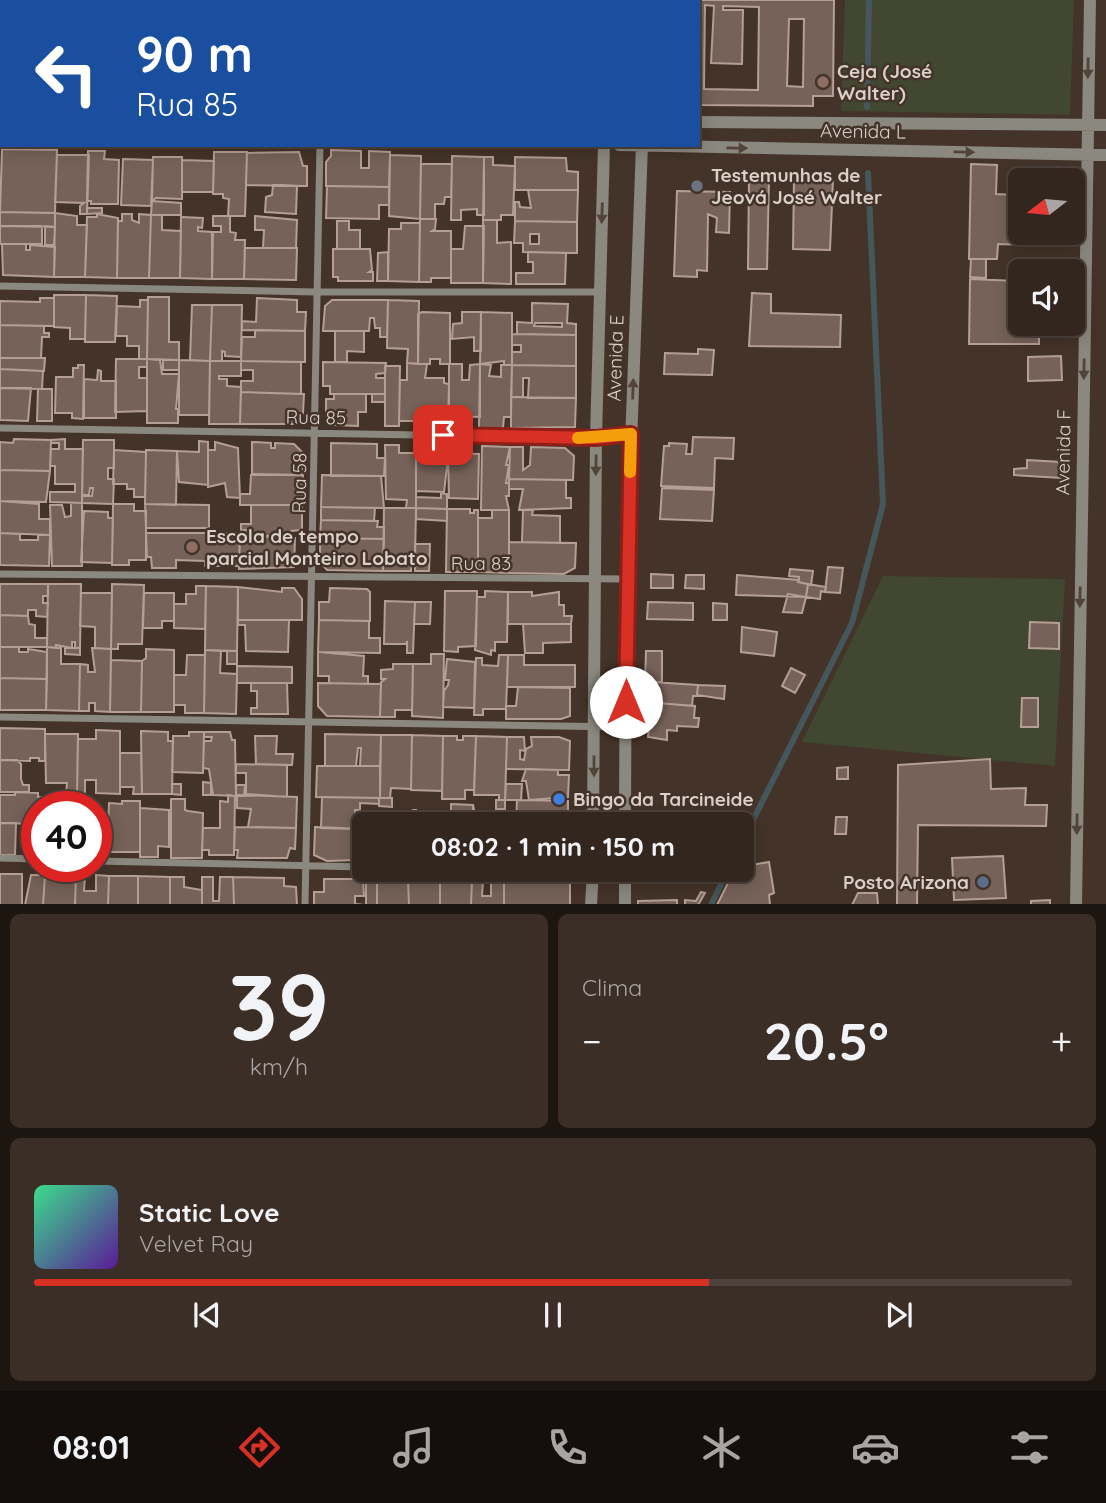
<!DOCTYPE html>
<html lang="pt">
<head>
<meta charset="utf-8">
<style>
  :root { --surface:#33261e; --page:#3b2e27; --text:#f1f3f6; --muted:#a9a5a4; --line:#4e433c; --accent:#d93025 }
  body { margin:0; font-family:Quicksand,sans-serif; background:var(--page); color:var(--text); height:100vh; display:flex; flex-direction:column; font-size:26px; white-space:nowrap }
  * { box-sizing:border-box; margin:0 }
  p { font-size:23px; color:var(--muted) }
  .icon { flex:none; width:38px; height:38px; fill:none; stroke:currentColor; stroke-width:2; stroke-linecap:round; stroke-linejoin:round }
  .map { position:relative; height:904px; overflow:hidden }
  .details { display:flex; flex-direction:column; gap:10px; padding:10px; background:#1c1510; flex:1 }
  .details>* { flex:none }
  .guide { position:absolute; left:0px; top:0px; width:700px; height:147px; box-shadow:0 4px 18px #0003,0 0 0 2px var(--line); background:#1a4fa0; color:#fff; overflow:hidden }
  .needle { width:46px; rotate:254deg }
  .fabs { position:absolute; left:1008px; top:168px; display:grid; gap:14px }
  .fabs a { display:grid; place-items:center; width:77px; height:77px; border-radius:10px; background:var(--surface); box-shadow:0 4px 18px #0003,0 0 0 2px var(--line); font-size:35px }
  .speed { position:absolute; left:21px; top:791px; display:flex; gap:14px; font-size:35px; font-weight:700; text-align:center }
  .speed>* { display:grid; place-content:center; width:91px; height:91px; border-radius:50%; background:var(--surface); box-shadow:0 4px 18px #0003,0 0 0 2px var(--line); line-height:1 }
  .speed .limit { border:10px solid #d22; background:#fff; color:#111 }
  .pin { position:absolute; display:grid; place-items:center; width:60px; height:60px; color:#fff; margin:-30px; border-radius:14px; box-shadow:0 4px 10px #0006 }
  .me { position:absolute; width:77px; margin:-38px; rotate:0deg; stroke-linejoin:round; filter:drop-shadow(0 0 5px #0008) }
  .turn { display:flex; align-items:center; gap:24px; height:147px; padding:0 21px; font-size:32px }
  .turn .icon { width:91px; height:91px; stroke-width:2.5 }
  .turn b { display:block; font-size:49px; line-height:60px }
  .big { font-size:52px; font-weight:700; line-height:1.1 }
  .details .card { flex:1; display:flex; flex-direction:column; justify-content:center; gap:10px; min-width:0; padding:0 24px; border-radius:10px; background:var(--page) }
  .details .dial { align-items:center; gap:0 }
  .dial b { font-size:91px; line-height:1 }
  .song { display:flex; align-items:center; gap:21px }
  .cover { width:84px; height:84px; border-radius:10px; background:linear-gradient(135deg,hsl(150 70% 55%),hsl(270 70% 35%)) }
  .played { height:7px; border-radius:4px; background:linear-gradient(90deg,var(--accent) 65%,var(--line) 65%) }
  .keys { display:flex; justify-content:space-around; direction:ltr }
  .heat { display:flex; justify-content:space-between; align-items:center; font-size:38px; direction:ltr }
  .details .tiles { flex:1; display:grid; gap:10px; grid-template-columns:1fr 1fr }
  .card:last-child { grid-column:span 2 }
  .trip { position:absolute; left:352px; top:812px; width:402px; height:70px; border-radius:10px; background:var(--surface); box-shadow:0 4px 18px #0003,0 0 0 2px var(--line); font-weight:700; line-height:70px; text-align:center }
  .tabs { display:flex; height:112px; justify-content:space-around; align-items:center; background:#140f0c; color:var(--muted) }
  .tabs .icon { width:49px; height:49px }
  .tabs .current { color:var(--accent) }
  .tabs b { font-size:32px; color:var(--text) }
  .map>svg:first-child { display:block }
  .green { fill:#414731 }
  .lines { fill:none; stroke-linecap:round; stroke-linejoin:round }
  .stream { stroke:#45575c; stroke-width:6 }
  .building { fill:#766258; stroke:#b59f94; stroke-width:2; fill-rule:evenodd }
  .minor { stroke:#8b887f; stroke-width:7 }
  .tertiary { stroke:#8b887f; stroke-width:12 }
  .oneway { fill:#524439 }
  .route-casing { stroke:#8d1f18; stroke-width:18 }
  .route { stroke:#d93025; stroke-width:12 }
  .slow { stroke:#f59e0b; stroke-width:12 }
  .education-dot { fill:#8d6e63; stroke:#443328; stroke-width:2.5 }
  .worship-dot { fill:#6b7280; stroke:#443328; stroke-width:2.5 }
  .shop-dot { fill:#3f7fe0; stroke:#443328; stroke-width:2.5 }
  .service-dot { fill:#5c6f8a; stroke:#443328; stroke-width:2.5 }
  .labels { text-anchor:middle; stroke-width:5; stroke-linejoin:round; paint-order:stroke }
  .poi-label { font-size:19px; font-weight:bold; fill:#dacfc9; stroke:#443328; text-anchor:start }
  .street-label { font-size:19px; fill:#dacfc9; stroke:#443328 }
</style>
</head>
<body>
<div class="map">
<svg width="1106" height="905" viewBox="0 0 1106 905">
  <rect width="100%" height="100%" fill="#443328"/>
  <!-- green -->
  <path class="green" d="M845 0H1074L1070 115 841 111Z
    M883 576 1065 579 1055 766 802 742Z"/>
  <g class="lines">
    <!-- stream -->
    <path class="stream" d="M867 107 869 0
      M742 842 852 623 883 504 868 173
      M711 905 728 870"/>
  </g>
  <!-- building -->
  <path class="building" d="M0 0H41V2H2L0 29Z
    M247 0H310L247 2Z
    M337 0H392L337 2Z
    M519 0H581L519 2Z
    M675 0H834L833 96H813V106L698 105V2ZM705 5 714 6 711 63 742 64 743 10H723V6L759 7 758 90 704 89ZM789 19H804L803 87 787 86Z
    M2 149 57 150 55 213 0 212Z
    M331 150 361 151V168H369V151L390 152 389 187 326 186V162L331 156Z
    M88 151H105L104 159 119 160 118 204H91V201H87Z
    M214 152H247L245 216H228L229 199 223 198V194H213Z
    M299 152 303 166H307V186L246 185 247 153Z
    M57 155H89L87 214H80V206L84 203 55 202Z
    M390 155 421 156 420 219 389 216Z
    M452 156 484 157V215H477V209L461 210V220H451Z
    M153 157H182V199L156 198 152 201Z
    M484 157H493V165L515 166 513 215H501V220H483Z
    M515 157 566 158 567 171 578 172V190H515Z
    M123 159 153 160 151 206 121 205Z
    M182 160 214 161 213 192H182Z
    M421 164H452L451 197H445L444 204H435V219H420Z
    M971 164 997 165 996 194 1020 195V233H1049V246L998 244 997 259H969Z
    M749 178 769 179 767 269H748Z
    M794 180H833L830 250 793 249Z
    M273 185 297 186 296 214 265 212 266 197 272 195Z
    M327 186 389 187V205H379V219L326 218Z
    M528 190H578L577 222 515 221V202H519L520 207 531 208Z
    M677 191 730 192 729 233 716 232 717 218 708 214 707 271 697 270V277L674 276Z
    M152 201 181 203V215H151Z
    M87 208H102V213L87 214Z
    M0 212 55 213V227L0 226Z
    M55 213 77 216V225H87L85 277H54Z
    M97 214 118 218 117 278 85 277 87 217H97Z
    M122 214H132V220L139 223V214L151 215 149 278H117L118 221H122Z
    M151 215H162V230L181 231 180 278H149Z
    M213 216H230V232L236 233 235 240H245L244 279H212L213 232H221V226H213Z
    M255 216 297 220 296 248H263L264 230H255Z
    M181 217 203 218 202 228 198 227V231L212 232V279L180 278Z
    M420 219H436L435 229 432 231H451V278H431V282H419Z
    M483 220H497V243L511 242V284L483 283Z
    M337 221H349V230H360V249H337Z
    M515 221 577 222V253L523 252V243H514ZM530 234H539V244H530Z
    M401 223H420L419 282 388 281 389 229H401Z
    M0 226H42V244H0Z
    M45 226 55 227 54 245H45Z
    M465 226H484L483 283H451V249H463Z
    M2 244H26V250H30V245L55 247 54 277 3 275Z
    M245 248H297L296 280 244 279Z
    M333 249H370L372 270 369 272H373V281H338V277H333Z
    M388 252V281H377L378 253Z
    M528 252 566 253 565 284H516V273H533V262H528Z
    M971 259H986V278L970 277Z
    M970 279 1020 281V324H1039V344H969Z
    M752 293 771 294V313L841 315 840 347 749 346Z
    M54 295H86L85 339H70V328L54 327Z
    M86 295 117 296 115 342H85Z
    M148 297H169V342H179V360L147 359Z
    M40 298H54V326L0 325V301L40 302Z
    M257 298 297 300V312H306L305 331 242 330V321L256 322Z
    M140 300H148L147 359H139V346H127V336H116L117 306 140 307Z
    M332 300H388L387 337H380V328H375L374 318H370L369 331H323L325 306Z
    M388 300 419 301 418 364 407 363 408 349 387 348Z
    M532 303 568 304 567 323 576 324V335L517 334V322L532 323ZM535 323H562V327L534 326Z
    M192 305H212L210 361 190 360Z
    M212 305H242L241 357 225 356V352L222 351V361H210Z
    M422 312 450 313V364H440V359H430V364H418V314Z
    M462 312H481V351H474V337L452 339 453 324 462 323Z
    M481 312 512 313V365H504V361L480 364Z
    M0 325 44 326V333H49V337H42L41 358H0Z
    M255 330 305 331V362L241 361 242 337H255Z
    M335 331H364V352L347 351V362H335Z
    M512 334 576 335V366L512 365V352H521V345H512Z
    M698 349 714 350 712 375 664 374 665 353 698 354Z
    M1061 356 1062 380 1028 381V357Z
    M0 358H45L44 371 0 369Z
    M116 359H147V367H139V378H147V411L115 412Z
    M147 359 160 360 162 374H179L176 409H178V423H147Z
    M163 360H179V370H163Z
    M179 360 210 361 209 415H179Z
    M210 361H241V376H219V379H227V386L241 387 240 424H209Z
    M241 361 301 362V394L241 392V381H253V370H241Z
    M323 362 386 363 385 373 376 374V378H385V394H330V386H323Z
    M407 363 427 364 425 378H444V383L449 384 448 427 416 426V421H399L400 380H407Z
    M449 364H462V380H469L470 365 480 364V417L449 416Z
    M480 364 491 365 489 376 501 377V365H512L511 417H504L503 428H479Z
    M78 365H84L83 419 72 418V413H55L56 377H73V368H78Z
    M512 365 576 366V398H528L529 378H523V397H511Z
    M385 366H400L399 426H385Z
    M0 369 43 371 42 389 0 388Z
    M98 370 101 371V381H116V418H84V379L97 380Z
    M0 388H31L28 421 0 420Z
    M38 389H52V421H37Z
    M241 392 304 394 303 413 294 424H240Z
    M334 394H366V412H358V426L334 425V415H326V399H334Z
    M372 394H385V402H372Z
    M511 397 576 398 575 427 511 428Z
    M693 437 734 438 733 459 715 458 714 488 661 486 664 446H669V443L687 444 686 454H692Z
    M14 439 51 440 50 471 0 470V442L13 443Z
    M65 439V449H83L82 503 50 502V492H75V484H55V466H50L51 449H59V443H51V440Z
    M83 440H114V468H108V479H114L113 504 82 503V496H92L93 488H90L89 495H82Z
    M199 441 208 442V485L179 482 177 451 199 452Z
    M215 442 238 448 240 498 227 497 225 483 208 487V450H215Z
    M252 442 271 443V448H275V443L294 444 303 453V475L252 474Z
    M331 443 377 444V458H385L384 476H331Z
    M385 445H399V453H416V508H406L407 500 386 499Z
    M482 446 510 447 506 465H509L506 483H509V496H506L509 510H481Z
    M510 447H523V470L530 465 531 447 565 448 574 456 573 480 509 479Z
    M114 450 146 452 145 497H134V489H127V484H113Z
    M146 450 177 451 176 505 145 504Z
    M448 453 479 454 478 499 449 498Z
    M416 458H448L444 492 416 491Z
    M1027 460 1061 462V478L1014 475V469L1027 468Z
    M0 470 50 471 46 502 0 501Z
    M251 475H303L302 505H240V494H250Z
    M322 475 381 476 384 508 321 507Z
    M509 479 566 480V498H571V508L519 510 523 489H509Z
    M662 488 714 490 712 521 660 519Z
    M441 493 447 494V509L416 508V497L441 498Z
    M0 501 39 504V519H50V535L0 533Z
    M71 503H82V566H52L50 505H62L65 517 71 516Z
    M113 504H134V511H146V560H129V565H112Z
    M145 504 209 505V528H146Z
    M251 505H302V530L291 531V538L247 534V530H241V524H251Z
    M321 507 375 508 374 521 321 520Z
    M384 508H416L415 559H411V571H383Z
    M416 508 447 509V521L416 519Z
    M447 509H470V513H474V510H478V572H446Z
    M492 510H509V573L478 572V518H492Z
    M523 510H533L532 515 560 516V543L522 542Z
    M84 511 108 512V518H113L112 563 81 562Z
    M321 520 378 521 377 527H384V539L320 538Z
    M0 533 20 534V540H38V535H50L49 566 0 565Z
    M146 533H240L239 566H205V561L176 560V568H152L151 557H147Z
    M240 536 295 538 294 567 239 569Z
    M320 538 384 539 383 571 327 570 320 562Z
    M509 542 576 543 575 568 564 574 509 573Z
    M415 544H430L429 571H415Z
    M828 567 843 568 840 593 825 592Z
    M790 569 813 571 811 585 798 582 799 577 789 576Z
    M651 574 673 575V588H651Z
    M686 575H704V589L685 588Z
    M737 575 799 580 798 582 808 584 806 597 736 595Z
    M0 584H48V596H43V603H48L47 617 36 616V610H28V616L0 615Z
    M48 584H81L80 648H75V642H72V648L56 645V648L47 647Z
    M112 584 144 585 142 644H118V649H111Z
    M808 584 826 587 825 592 821 591 820 599 806 597Z
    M196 586H206L205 629 174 628V604H186V594H196Z
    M206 586 238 587 237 651 205 650Z
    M238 587 282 592V588H294L302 599V620H238Z
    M330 588 367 589 370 592V621L319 620V602H329Z
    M445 591H477L476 646 458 647V652L444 651Z
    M485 591 508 592 507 642H495V651L491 650V655L475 650 477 597H485Z
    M508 592H532V596L559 592V605H564V616H572L571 624H508Z
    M81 593H112L111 649 95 648V627L80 626Z
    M144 593H174V621H162V628H143Z
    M788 594 806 597 802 613 783 612Z
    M385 601 415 602 413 653H407V641L406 644H384Z
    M415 602H431L430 624H414Z
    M648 602 693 603V620L647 619Z
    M713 603 727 604V620H713Z
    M0 615 28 616 29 624 35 625V638H47V647H0Z
    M238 620H289L288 652 246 651 245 625H238Z
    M319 620 369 621V638H380V653L318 652Z
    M1030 622 1059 623V649L1029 648Z
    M523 624H571V642L543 643V653H525Z
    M742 627 777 632 774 656 741 652Z
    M0 647H19V652H28V649L47 652V679L0 678Z
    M47 647 61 648V664H80L79 711 46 710Z
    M65 648H80V655L65 654Z
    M92 648 111 649 110 712 95 711V703H89V711H79L80 664 88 665V672H95Z
    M146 649 174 650V712H141L142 661 146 658Z
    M205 650 221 651 220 673 237 674 236 714 204 713Z
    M227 651H237V664H227Z
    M646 651H662V682H645Z
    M318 652 364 656 363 676H368V684L329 683V676H318Z
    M431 654H444L443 718 412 716 413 664H431Z
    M187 655H205L204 713H185V705H174V675H186Z
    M499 655H508L506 709H483V715H474L476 658H482V665L498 666Z
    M508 655H524V665H575V687H507Z
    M447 659 475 662 474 708 443 707 444 691 448 685 449 680H445Z
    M111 660 142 661 141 712H110Z
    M393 664H413L412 710H395V717H380L381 682 385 679H381V670L393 669Z
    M237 666 292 667V683H237Z
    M791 668 805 675 795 693 782 686Z
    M0 678 47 679 46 710H0Z
    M651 682 698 685 697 696H693L692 706 648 702Z
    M251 683H287L288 714H251V708H257V691H251Z
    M318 683 381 684 380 717 327 716 318 706Z
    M698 685 725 686 724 699 697 695Z
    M518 687 570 688V716L561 719H506V706H516Z
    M1022 698H1038V727H1021Z
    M644 702 695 706 694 718H699L698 727 677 726V731L667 730V740L648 737 649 728 642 727Z
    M0 728 45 729V761H39V758H30V761L0 760Z
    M96 730 120 731V794L96 793V780H85V793H77L78 739H96Z
    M141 731 168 732V741H173L172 794H142Z
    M189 732H204L203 773 172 772 173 736H189Z
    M204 732H230L232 740H235L236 796 213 795 209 769 203 768 204 741H211L212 737H204Z
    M45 734H78L77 793H66L67 783H46Z
    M325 734 381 735 380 766H360L361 748H358L356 766H325Z
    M381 735H412L411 789 391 788 390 798H380Z
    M412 735 443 736 442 791 411 790Z
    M255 736H277L276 754H293L292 765 256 764Z
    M443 736H457V740H463V736H476L474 790H465V799H442Z
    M476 736 507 737 505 800H499V795H474Z
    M507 737H524L525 751 520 750V759L524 760 526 749 532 746 531 737H559L570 741 569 770 506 769Z
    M120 753H141L142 794H133L134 787H120Z
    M990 759 991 789 1026 788 1025 805H1047L1046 826 918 825 917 905H897L898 765Z
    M0 760H17L21 764V779L23 785H29V792H0Z
    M236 764 287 765V797L246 794V773H236Z
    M317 766H380V798L316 797Z
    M848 767V779H837V768Z
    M526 769 558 770V775H569L568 797 529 800 526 781H522Z
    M203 782 211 783V795H203Z
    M172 784H181V795L172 794Z
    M506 784H522L521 800H505Z
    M236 785H245L244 796H236Z
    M15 792 38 793V797H42L41 807H37V824L0 823V795H15Z
    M228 795 235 796 234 855H209V850H202L203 828H220V801L228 802Z
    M237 795 297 797 296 828 248 827 251 809 237 808Z
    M322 797 379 798V804L360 803V810H355V829L321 828Z
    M379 798H392V807L379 806Z
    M171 799H185V810L188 811 203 813 202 858H171Z
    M496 800H505V809H496Z
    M517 800 568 801V824H516Z
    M122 801H140V852H107L109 803 122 804Z
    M451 804 473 805V824H451Z
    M473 805 475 814H503V824H473Z
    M140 808 169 810V847L158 846V857H140Z
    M413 810H416L415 818H441V824H412Z
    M395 812H401V817H412V824H379V817H395Z
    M836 817H847L846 834H835Z
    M96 818 106 819 107 857H96Z
    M0 823H16L15 855H0Z
    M235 827 296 828 295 849 290 848 287 858H237L238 850H234Z
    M315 827 364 829V860H361V843H356V860L327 861 314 855Z
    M1003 856 1006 898 954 900 952 858Z
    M769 862 774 893 769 895 770 905H717L732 875 749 874 750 877H754L751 865Z
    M0 874H22V905H0Z
    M31 875H45L43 905H25Z
    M45 875H76L75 905H43Z
    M76 875H85L84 891H96V875L109 876 108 905H75Z
    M109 876H138V905H108Z
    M138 876 170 877V905H138Z
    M170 877H184V887L202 890V905H170Z
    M202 877H213V901H219L220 877H233L234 905H202Z
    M233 877 284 878V886L296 887 297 905H234Z
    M324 879H363L364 896H355V904L365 905H314V892H324Z
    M366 879H377V905H366Z
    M377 879 408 880 409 905H377Z
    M408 880H440V905H409Z
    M440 880 472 881 471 905H440Z
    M472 881H483L482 896H491V881H504V905H471Z
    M504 881 570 882V905H504Z
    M701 892 705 893 698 905H685V900L696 901Z
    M858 893H877L878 905H852Z
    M677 900V905H638V901Z
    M1050 900V905H1031V901Z"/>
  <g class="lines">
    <!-- minor -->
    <path class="minor" d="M322 0V2
      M0 286 317 292H599
      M0 428 596 438 631 434
      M0 574 626 579
      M0 717 625 727
      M0 858 37 859
      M96 861 364 867
      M305 905 320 145"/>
    <!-- tertiary -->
    <path class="tertiary" d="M604 2V0
      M642 2V0
      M0 108H2
      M698 122 1106 125
      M0 132H2
      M619 145 1106 155
      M593 824 596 438 604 145
      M625 824 626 579 642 145
      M625 870V905
      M591 905 593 870
      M1076 905 1090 0"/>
  </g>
  <!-- one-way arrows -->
  <defs><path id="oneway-solid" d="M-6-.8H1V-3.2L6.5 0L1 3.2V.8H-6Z" transform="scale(1.75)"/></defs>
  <g class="oneway">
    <use href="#oneway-solid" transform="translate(1088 68) rotate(91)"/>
    <use href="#oneway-solid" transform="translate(737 148) rotate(1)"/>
    <use href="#oneway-solid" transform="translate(964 152) rotate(1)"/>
    <use href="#oneway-solid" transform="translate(602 213) rotate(92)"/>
    <use href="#oneway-solid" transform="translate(1084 369) rotate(91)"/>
    <use href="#oneway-solid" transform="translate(633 389) rotate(-88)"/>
    <use href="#oneway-solid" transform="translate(596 465) rotate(91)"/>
    <use href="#oneway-solid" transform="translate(1080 597) rotate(91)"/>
    <use href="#oneway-solid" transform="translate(594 766) rotate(90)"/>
    <use href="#oneway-solid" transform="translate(1077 824) rotate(91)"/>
  </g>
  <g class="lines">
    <defs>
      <path id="route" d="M443 435 596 438 631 434 626 702"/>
    </defs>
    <!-- route casing -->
    <use href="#route" class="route-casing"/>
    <!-- route -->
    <use href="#route" class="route"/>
    <!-- slow -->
    <path class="slow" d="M578 438 631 434 630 472"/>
  </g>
  <!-- markers -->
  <g class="education-dot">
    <circle cx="823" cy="82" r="7"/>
    <circle cx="192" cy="547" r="7"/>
  </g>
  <circle class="worship-dot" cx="697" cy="186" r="7"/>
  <circle class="shop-dot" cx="559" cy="799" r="7"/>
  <circle class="service-dot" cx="983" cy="882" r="7"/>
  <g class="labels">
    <!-- poi labels -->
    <g class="poi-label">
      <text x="837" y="78">Ceja (José<tspan x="837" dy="22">Walter)</tspan></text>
      <text x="711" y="182">Testemunhas de<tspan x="711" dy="22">Jeová José Walter</tspan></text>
      <text x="206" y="543">Escola de tempo<tspan x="206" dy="22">parcial Monteiro Lobato</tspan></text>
      <text x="573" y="806">Bingo da Tarcineide</text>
      <text x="969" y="889" text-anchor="end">Posto Arizona</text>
    </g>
    <!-- street labels -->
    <g class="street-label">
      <text transform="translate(863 131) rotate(1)" y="7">Avenida L</text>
      <text transform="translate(615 358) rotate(-88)" y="7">Avenida E</text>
      <text transform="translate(316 417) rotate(1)" y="7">Rua 85</text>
      <text transform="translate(1063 452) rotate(-89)" y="7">Avenida F</text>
      <text transform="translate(299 483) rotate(-89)" y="7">Rua 58</text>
      <text x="481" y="570">Rua 83</text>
    </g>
  </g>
</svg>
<div class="fabs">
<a><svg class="needle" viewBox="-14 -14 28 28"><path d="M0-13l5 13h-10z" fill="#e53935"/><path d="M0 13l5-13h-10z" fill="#a9a5a4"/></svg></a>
<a><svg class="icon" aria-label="sound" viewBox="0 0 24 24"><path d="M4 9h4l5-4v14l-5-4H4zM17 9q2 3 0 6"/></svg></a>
</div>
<div class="speed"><div class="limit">40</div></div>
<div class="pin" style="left:443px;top:435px;background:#d93025"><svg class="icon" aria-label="arrive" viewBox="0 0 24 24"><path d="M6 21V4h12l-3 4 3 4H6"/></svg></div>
<svg class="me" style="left:626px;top:702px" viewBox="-20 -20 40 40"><circle r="19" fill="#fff"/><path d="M0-13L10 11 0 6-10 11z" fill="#d93025"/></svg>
<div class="trip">08:02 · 1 min · 150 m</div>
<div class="guide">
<div class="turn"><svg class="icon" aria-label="left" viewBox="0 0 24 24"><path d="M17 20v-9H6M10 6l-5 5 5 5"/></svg><div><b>90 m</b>Rua 85</div></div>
</div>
</div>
<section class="details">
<div class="tiles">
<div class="card dial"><b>39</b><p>km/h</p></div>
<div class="card"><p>Clima</p>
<div class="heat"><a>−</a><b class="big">20.5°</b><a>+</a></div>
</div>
<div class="card">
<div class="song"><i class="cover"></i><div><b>Static Love</b><p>Velvet Ray</p></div></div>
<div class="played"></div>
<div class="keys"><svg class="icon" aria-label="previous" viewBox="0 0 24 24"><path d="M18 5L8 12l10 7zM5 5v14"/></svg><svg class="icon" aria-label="pause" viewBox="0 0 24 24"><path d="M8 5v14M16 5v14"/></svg><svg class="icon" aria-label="next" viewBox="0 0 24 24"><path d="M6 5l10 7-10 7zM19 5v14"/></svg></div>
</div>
</div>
</section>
<nav class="tabs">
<b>08:01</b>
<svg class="icon current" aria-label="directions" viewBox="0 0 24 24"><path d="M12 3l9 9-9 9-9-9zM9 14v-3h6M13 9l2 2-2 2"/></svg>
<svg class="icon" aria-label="music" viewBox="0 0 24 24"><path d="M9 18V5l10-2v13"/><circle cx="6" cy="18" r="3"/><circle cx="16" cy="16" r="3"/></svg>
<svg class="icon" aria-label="phone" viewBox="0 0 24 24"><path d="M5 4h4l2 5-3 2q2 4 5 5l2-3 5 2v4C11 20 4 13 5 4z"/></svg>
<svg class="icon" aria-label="climate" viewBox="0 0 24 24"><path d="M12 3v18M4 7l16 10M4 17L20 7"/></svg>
<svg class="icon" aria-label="car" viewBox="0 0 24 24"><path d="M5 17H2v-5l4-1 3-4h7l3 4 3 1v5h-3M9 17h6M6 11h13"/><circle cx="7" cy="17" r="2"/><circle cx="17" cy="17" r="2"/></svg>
<svg class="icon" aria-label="filters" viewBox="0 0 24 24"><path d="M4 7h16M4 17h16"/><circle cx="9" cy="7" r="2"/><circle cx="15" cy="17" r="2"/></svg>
</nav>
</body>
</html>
